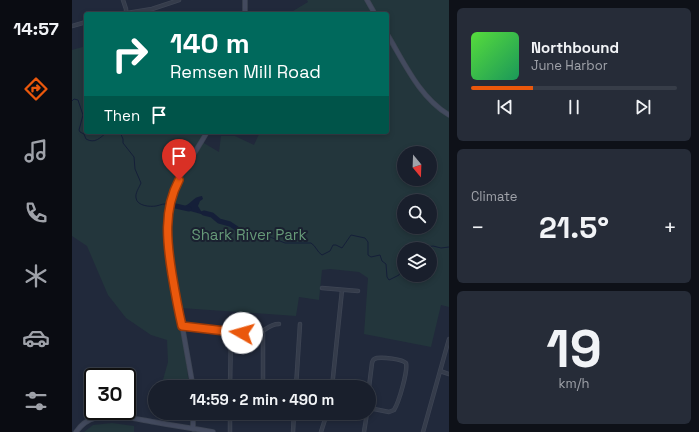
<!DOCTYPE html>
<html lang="en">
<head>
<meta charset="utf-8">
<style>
  :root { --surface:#191f2c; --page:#262c38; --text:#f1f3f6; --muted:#9fa2a9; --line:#373d48; --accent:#ea580c }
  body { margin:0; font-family:"Space Grotesk",sans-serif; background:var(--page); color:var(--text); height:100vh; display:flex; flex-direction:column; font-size:15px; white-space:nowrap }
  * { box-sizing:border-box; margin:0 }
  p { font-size:13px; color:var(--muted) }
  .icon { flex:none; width:22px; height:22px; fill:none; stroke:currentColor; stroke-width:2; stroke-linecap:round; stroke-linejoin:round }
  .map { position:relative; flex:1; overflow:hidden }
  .side { display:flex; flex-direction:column; gap:8px; padding:8px; background:#0e1118; width:250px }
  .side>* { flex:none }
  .banner { position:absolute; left:12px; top:12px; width:305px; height:122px; border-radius:4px; box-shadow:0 2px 6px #0003,0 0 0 1px var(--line); background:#00695c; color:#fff; overflow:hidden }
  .needle { width:26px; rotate:161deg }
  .buttons { position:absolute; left:325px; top:146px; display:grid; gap:8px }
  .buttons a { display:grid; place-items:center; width:40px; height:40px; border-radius:50%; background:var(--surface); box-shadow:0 2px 6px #0003,0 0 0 1px var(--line); font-size:20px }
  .speed { position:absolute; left:12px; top:368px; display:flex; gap:8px; font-size:20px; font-weight:700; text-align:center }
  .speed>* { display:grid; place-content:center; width:52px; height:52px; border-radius:50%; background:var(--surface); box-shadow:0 2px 6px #0003,0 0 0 1px var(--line); line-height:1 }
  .speed .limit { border:2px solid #111; border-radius:6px; background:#fff; color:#111 }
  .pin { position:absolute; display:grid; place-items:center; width:34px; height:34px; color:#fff; margin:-41px -17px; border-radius:50% 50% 50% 0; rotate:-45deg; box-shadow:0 0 4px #0007 }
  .pin .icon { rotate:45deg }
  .me { position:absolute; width:44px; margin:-22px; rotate:277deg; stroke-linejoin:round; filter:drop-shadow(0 0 3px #0008) }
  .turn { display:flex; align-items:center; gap:14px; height:84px; padding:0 20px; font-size:18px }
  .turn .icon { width:52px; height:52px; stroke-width:2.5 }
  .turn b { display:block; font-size:28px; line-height:34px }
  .then { display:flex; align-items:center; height:38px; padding:0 20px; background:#0003; gap:8px; font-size:15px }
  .big { font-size:30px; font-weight:700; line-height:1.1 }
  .side .widget { flex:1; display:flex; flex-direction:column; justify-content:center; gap:6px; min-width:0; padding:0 14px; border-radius:6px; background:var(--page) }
  .side .dial { align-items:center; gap:0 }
  .dial b { font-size:52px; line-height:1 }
  .song { display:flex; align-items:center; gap:12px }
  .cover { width:48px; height:48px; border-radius:6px; background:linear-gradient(135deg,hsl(110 70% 55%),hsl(150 70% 35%)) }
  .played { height:4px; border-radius:2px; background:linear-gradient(90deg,var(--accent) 30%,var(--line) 30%) }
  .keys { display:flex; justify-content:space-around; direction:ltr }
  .heat { display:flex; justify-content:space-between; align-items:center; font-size:22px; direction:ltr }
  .trip { position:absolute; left:76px; top:380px; width:228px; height:40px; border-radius:20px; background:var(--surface); box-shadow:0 2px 6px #0003,0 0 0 1px var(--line); font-weight:700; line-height:40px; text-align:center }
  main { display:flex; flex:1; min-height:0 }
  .dock { display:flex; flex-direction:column; width:72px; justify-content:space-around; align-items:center; background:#0a0c12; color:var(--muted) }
  .dock .icon { width:28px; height:28px }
  .dock .selected { color:var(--accent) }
  .dock b { font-size:18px; color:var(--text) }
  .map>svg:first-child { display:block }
  .green { fill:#23363c; fill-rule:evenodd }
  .water { fill:#151f39 }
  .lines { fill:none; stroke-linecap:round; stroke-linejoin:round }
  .stream { stroke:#151f39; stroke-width:1 }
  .river { stroke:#151f39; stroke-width:5 }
  .street-casing { stroke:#3e4554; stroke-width:4.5 }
  .secondary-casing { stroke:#3e4554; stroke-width:5.5 }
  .street { stroke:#353c4b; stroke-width:3 }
  .secondary { stroke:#434a5e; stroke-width:4 }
  .route-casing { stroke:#983908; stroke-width:10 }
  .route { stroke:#ea580c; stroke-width:7 }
  .labels { text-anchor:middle; stroke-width:4; stroke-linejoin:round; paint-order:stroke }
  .park-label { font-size:15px; fill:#669978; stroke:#1a2130 }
</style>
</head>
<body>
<main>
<nav class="dock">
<b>14:57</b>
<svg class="icon selected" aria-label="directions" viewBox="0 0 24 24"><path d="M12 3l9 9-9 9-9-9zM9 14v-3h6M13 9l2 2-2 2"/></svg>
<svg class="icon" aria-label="music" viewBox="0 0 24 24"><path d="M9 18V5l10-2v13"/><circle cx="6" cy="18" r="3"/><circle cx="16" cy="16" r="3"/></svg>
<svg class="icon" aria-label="phone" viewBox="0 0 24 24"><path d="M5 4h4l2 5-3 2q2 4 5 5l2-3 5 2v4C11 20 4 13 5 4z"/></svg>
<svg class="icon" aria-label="climate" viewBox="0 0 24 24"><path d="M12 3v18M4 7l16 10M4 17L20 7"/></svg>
<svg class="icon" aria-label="car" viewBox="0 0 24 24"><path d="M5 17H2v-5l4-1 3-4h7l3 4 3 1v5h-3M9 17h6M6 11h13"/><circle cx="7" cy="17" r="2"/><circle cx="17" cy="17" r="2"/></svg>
<svg class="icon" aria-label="filters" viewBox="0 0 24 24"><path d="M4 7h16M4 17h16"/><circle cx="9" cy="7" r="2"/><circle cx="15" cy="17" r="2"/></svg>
</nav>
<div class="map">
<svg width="377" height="432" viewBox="0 0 377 432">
  <rect width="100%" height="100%" fill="#21293b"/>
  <!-- green -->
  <path class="green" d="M235 0H377V307L369 305 359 347 292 334 296 278 287 272 258 269 250 270 247 300 227 297 224 316 109 308 117 387H89L96 362 95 340 79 335 54 318 36 295 15 246 0 236V50L14 46V132H134L130 142 147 152 149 136H163L182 145 187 134 185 132H315V14H216L236 2ZM332 153H358V179H332ZM332 201H358V227H332ZM332 249H358V275H332Z
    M40 423 62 426V432H12L21 425Z"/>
  <!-- water -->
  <path class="water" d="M130 196 131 199 128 201 126 206 129 211 138 214 136 216 111 209 110 207C119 205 120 197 130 196Z"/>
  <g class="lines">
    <!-- stream -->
    <path class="stream" d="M0 101 2 99 6 100 11 115 7 130 8 132 12 134 14 139C23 144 28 138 35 132
      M48 132 51 139V143L62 157 63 169 69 183C67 188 63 193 64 198 65 206 78 207 84 206 89 205 92 203 97 204
      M138 214 170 233 183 237 193 235 213 243H239C244 246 245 252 250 255L258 251 261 245H264L270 248 279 235 293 238 296 242V255L299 257 308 255 310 261 314 264 315 277 317 280 327 275 332 263
      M355 249V247L361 246 369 248 377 247
      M358 254V256"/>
    <!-- river -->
    <path class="river" d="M99 205 117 209
      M132 213 140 215 147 221 158 224 170 232 179 236"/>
    <defs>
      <path id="street" d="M51 0 54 9V14
        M49 14 80 9 107 0
        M0 26 14 22
        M250 288 286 291
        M110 326 185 334C194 331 196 324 207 324
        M191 332V387
        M368 371 377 374
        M158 387 159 332
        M224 387 228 324
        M260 387 270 290
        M297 387 300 363C301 360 301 359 305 358 311 357 330 359 334 363 336 371 327 402 322 410L317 412 297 408
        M158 432V413
        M221 432 222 413
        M249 432 255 413
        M292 432 295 413
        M351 432 377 339"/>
      <path id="secondary" d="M295 0 303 14
        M173 14V0
        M315 34C332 62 347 97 377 115
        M121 387 98 257C95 239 94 219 98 201 105 176 123 154 135 132
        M121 429V413
        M4 432C9 425 15 420 23 418 42 413 64 419 82 422 102 426 121 428 141 432"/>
    </defs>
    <!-- street casing -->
    <use href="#street" class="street-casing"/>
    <!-- secondary casing -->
    <use href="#secondary" class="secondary-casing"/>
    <!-- street -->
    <use href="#street" class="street"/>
    <!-- secondary -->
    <use href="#secondary" class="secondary"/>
  </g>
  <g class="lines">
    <defs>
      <path id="route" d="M107 180C91 210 95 243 100 274 103 292 106 309 110 326L170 333"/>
    </defs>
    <!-- route casing -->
    <use href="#route" class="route-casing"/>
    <!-- route -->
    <use href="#route" class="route"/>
  </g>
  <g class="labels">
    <!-- park labels -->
    <g class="park-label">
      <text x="177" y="240">Shark River Park</text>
    </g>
  </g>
</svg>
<div class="buttons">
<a><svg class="needle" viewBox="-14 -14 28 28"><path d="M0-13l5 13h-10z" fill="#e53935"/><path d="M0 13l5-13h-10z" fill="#9fa2a9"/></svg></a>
<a><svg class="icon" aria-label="search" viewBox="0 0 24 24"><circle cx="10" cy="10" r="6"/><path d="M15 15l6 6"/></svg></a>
<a><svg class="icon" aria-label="layers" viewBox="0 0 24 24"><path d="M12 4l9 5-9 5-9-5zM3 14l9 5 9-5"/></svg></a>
</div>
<div class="speed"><div class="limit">30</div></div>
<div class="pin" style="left:107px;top:180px;background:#d93025"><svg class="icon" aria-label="arrive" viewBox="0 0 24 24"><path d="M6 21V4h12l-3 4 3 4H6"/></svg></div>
<svg class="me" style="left:170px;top:333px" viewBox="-20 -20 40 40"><circle r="19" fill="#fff"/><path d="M0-13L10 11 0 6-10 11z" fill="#ea580c"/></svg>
<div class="trip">14:59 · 2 min · 490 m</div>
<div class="banner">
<div class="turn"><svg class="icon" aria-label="right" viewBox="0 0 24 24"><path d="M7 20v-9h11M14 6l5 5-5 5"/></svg><div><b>140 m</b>Remsen Mill Road</div></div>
<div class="then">Then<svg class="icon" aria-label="arrive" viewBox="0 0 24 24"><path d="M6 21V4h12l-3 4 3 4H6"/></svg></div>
</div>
</div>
<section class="side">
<div class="widget">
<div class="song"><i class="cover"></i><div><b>Northbound</b><p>June Harbor</p></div></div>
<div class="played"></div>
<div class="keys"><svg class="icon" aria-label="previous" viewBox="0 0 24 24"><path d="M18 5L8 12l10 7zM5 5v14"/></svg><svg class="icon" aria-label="pause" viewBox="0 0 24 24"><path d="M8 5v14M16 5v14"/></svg><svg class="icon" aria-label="next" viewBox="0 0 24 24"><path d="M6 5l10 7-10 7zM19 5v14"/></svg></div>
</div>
<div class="widget"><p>Climate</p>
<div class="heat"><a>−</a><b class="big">21.5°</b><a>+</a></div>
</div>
<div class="widget dial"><b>19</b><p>km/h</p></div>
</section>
</main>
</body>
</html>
